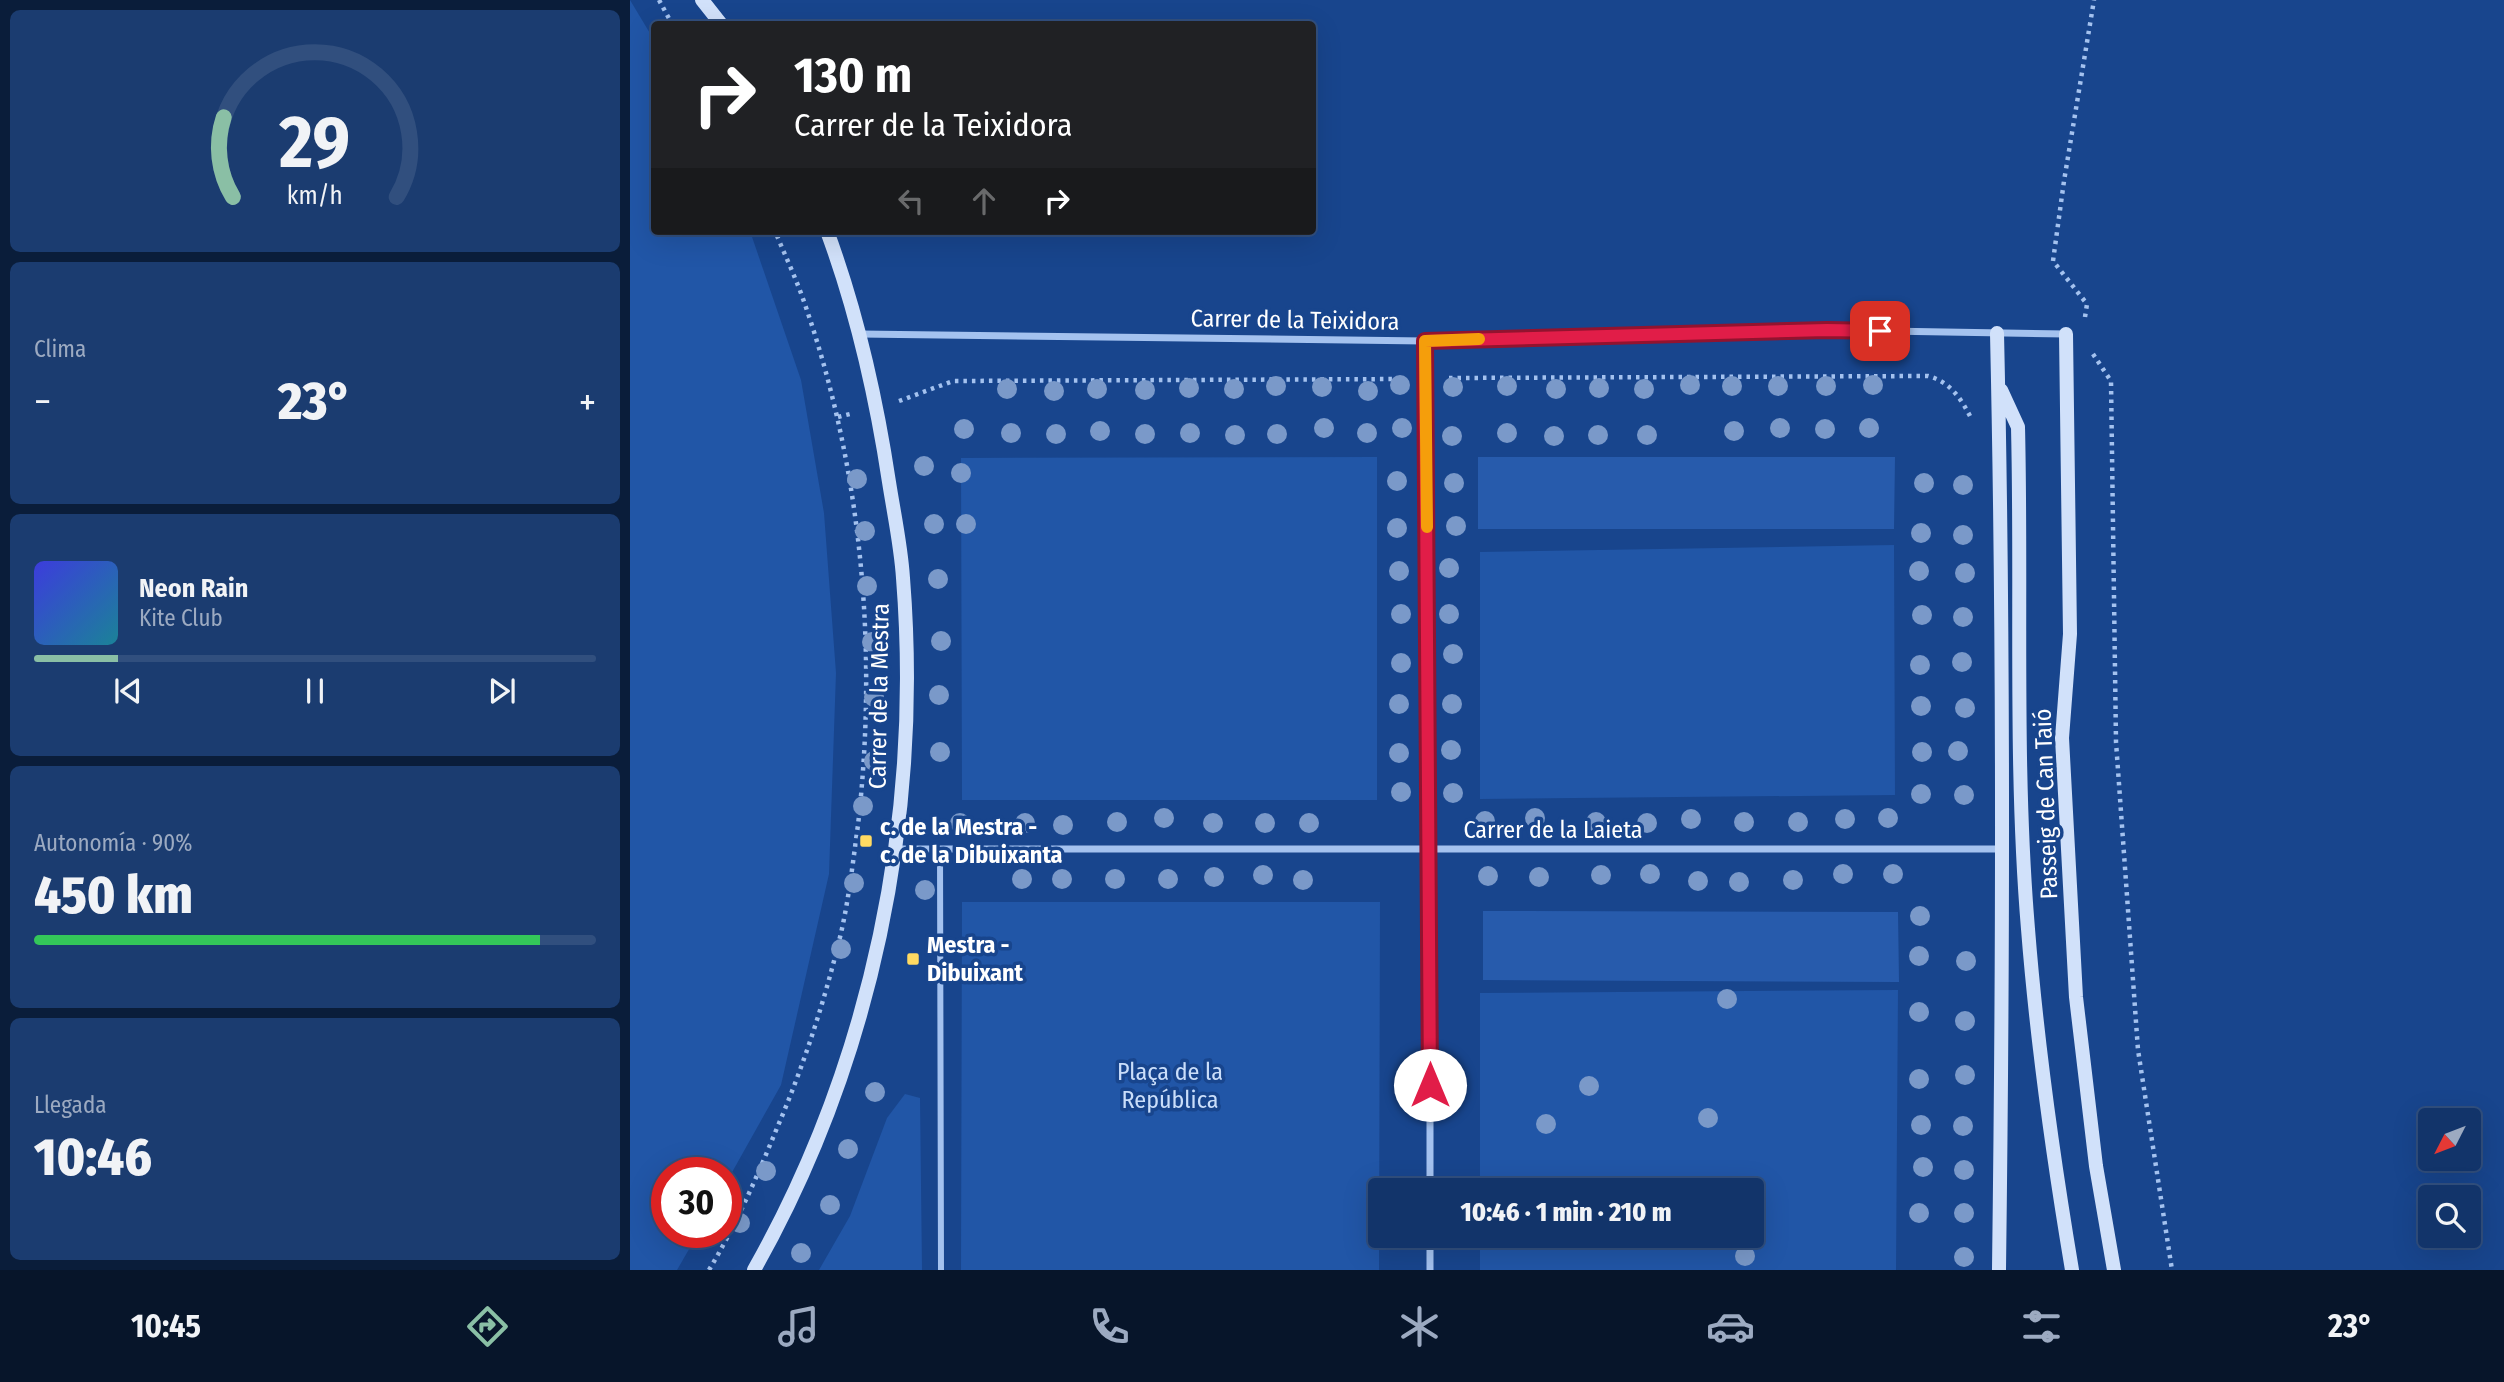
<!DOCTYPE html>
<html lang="es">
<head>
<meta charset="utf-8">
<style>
  :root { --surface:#12346a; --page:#1b3c70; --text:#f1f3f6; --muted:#9caac1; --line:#314f7e; --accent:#8abfa5 }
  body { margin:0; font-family:"Fira Sans Condensed",sans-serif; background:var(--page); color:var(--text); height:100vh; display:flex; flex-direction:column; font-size:26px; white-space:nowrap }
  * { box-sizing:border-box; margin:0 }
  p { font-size:23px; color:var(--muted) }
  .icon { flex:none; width:38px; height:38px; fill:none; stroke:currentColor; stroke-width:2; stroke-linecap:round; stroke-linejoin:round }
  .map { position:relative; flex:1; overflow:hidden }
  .drawer { display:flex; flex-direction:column; gap:10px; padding:10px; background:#0a1d3a; width:630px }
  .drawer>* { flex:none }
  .banner { position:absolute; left:21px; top:21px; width:665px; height:214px; border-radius:7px; box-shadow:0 7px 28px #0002,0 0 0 2px var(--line); background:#202124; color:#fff; overflow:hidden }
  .needle { width:46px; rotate:228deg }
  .fabs { position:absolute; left:1788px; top:1108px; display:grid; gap:14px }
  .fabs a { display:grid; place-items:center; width:63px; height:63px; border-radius:7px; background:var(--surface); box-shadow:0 7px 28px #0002,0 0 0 2px var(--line); font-size:35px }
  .speed { position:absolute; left:21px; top:1157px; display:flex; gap:14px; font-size:35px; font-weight:700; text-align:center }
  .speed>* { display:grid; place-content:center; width:91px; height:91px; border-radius:50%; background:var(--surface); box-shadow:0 7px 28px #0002,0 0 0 2px var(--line); line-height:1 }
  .speed .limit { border:10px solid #d22; background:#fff; color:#111 }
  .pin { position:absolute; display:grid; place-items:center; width:60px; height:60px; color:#fff; margin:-30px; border-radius:14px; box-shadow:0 4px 10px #0006 }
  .me { position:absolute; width:77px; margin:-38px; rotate:0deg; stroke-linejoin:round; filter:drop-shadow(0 0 5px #0008) }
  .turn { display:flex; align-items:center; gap:24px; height:147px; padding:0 28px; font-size:32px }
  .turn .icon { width:91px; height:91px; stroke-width:2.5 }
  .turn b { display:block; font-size:49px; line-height:60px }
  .lanes { display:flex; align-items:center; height:66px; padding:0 28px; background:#0003; justify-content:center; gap:35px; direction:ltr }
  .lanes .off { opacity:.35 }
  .big { font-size:52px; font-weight:800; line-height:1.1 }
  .drawer .widget { flex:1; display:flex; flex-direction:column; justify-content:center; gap:10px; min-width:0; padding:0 24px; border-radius:10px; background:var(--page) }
  .drawer .dial { align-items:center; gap:0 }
  .dial svg { height:182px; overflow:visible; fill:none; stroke:var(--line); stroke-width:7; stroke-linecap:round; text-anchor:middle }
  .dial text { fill:var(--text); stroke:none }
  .song { display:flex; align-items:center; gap:21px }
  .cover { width:84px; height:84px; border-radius:10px; background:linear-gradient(135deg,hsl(240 70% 55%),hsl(190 70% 35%)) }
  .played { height:7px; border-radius:4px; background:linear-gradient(90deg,var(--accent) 15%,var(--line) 15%) }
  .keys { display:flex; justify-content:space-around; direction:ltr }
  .heat { display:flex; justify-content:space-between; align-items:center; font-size:38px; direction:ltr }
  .charge { height:10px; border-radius:5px; background:linear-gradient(90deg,#34c759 90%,var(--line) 0) }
  .trip { position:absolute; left:738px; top:1178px; width:396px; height:70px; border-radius:7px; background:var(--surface); box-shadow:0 7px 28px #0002,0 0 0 2px var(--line); font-weight:800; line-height:70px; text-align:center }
  .menu { display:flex; height:112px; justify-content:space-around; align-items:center; background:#07152a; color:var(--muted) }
  .menu .icon { width:49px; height:49px }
  .menu .active { color:var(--accent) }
  .menu b { font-size:32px; color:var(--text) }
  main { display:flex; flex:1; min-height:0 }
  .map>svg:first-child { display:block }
  .green { fill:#2156a7 }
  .building { fill:#275bac }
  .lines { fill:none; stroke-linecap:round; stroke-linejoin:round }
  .path { stroke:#a4c2ef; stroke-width:4.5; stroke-dasharray:3.5 5; stroke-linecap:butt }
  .pedestrian { stroke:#a4c2ef; stroke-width:6 }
  .minor { stroke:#a4c2ef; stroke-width:7 }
  .secondary { stroke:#d1e1fa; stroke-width:14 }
  .tree { fill:#7a99c9 }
  .route-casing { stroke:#92132f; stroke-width:18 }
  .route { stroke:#e11d48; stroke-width:12 }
  .slow { stroke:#f59e0b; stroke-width:12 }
  .poi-dot { fill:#ffda62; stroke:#18458d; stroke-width:2.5 }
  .labels { text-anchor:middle; stroke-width:7; stroke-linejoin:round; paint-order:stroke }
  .street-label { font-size:24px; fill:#fff; stroke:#18458d }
  .poi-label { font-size:24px; font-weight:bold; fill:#fff; stroke:#18458d; text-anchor:start }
  .park-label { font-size:24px; fill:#cadefa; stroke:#18458d }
</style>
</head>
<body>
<main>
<section class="drawer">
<div class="widget dial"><svg viewBox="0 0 100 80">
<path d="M14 69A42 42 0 1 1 86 69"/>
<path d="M14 69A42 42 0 0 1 10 34" stroke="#8abfa5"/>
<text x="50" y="56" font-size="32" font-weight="700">29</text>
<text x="50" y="72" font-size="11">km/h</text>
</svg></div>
<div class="widget"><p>Clima</p>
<div class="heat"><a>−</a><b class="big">23°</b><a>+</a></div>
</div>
<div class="widget">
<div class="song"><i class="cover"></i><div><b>Neon Rain</b><p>Kite Club</p></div></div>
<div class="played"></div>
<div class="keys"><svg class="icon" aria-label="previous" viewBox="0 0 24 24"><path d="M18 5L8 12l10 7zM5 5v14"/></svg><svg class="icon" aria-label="pause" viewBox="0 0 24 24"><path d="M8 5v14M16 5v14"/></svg><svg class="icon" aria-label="next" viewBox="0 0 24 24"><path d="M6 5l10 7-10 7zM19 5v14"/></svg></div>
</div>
<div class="widget"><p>Autonomía · 90%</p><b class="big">450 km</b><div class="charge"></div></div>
<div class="widget"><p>Llegada</p><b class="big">10:46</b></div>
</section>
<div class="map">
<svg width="1874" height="1270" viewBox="0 0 1874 1270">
  <rect width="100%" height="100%" fill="#18458d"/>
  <!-- green -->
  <path class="green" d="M0 0 24 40V231H120L171 380 194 513 206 673 199 874 151 1085 96 1183V1172H37V1232H69L47 1270H0Z
    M747 457V800H332L331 458Z
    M1264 545 1265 795 850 799V552Z
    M332 902H750L749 1270H331Z
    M1268 990 1266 1270H850V1236H1122V1190H850V993Z
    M275 1094 290 1098 292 1270H189L220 1216 257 1118Z"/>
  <!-- building -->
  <path class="building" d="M848 457H1265L1264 529H848Z
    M853 911 1268 912 1269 982 853 980Z"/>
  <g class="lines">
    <!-- path -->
    <path class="path" d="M29 0 42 24
      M1455 317 1457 304 1423 261 1434 181 1464 0
      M1463 354 1481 381 1486 742 1508 1050 1542 1270
      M819 378 1298 376C1321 382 1332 400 1342 420
      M269 401 323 381 775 379
      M208 417 220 414
      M79 1270C106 1225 127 1177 147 1128 174 1065 195 1000 211 933 219 898 223 861 228 825 248 648 232 465 172 296 164 274 154 253 145 231"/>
    <!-- pedestrian -->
    <path class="pedestrian" d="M310 849 311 1270"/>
    <!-- minor -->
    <path class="minor" d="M230 334 795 341 1197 330 1436 334
      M795 341 800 849V1190
      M266 849H1371
      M800 1236V1270"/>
    <!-- secondary -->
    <path class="secondary" d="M72 0 91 24
      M1367 333C1374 645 1373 958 1369 1270
      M1436 334 1440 634 1432 738 1446 997 1466 1166 1484 1270
      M1371 390 1388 427C1392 594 1384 762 1398 929 1407 1043 1423 1157 1442 1270
      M124 1270C242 1061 292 817 273 578 271 546 264 514 259 482 246 396 227 312 197 231"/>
  </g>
  <!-- trees -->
  <g class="tree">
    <circle cx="770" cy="385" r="10"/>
    <circle cx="1060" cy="385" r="10"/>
    <circle cx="1243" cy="385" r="10"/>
    <circle cx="646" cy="386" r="10"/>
    <circle cx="877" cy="386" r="10"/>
    <circle cx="1102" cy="386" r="10"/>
    <circle cx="1148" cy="386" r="10"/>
    <circle cx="1196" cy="386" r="10"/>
    <circle cx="692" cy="387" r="10"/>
    <circle cx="823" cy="387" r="10"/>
    <circle cx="559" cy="388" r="10"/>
    <circle cx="969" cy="388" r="10"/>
    <circle cx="377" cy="389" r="10"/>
    <circle cx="467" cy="389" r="10"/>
    <circle cx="604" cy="389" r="10"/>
    <circle cx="926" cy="389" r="10"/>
    <circle cx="1014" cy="389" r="10"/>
    <circle cx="515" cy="390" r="10"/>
    <circle cx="424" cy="391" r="10"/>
    <circle cx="738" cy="391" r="10"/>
    <circle cx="694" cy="428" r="10"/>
    <circle cx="772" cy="428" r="10"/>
    <circle cx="1150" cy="428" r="10"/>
    <circle cx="1239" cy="428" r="10"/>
    <circle cx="334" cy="429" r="10"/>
    <circle cx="1195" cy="429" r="10"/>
    <circle cx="470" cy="431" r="10"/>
    <circle cx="1104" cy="431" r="10"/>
    <circle cx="381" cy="433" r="10"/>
    <circle cx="560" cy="433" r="10"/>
    <circle cx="737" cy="433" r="10"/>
    <circle cx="877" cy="433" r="10"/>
    <circle cx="426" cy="434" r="10"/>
    <circle cx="515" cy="434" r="10"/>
    <circle cx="647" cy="434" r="10"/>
    <circle cx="605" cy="435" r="10"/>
    <circle cx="968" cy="435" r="10"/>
    <circle cx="1017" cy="435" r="10"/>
    <circle cx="822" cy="436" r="10"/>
    <circle cx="924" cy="436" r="10"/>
    <circle cx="294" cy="466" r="10"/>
    <circle cx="331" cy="473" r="10"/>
    <circle cx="227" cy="479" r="10"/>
    <circle cx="767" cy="481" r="10"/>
    <circle cx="824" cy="483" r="10"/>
    <circle cx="1294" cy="483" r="10"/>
    <circle cx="1333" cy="485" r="10"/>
    <circle cx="304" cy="524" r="10"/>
    <circle cx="336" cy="524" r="10"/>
    <circle cx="826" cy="526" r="10"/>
    <circle cx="767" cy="528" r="10"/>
    <circle cx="235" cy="531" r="10"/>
    <circle cx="1291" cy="533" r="10"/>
    <circle cx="1333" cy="535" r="10"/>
    <circle cx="819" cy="568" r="10"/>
    <circle cx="769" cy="571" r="10"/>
    <circle cx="1289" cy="571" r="10"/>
    <circle cx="1335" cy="573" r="10"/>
    <circle cx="308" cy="579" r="10"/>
    <circle cx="237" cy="586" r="10"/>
    <circle cx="771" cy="614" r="10"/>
    <circle cx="819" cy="614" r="10"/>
    <circle cx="1292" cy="615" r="10"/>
    <circle cx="1333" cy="617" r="10"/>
    <circle cx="311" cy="641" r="10"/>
    <circle cx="242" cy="642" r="10"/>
    <circle cx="823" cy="654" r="10"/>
    <circle cx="1332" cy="662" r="10"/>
    <circle cx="771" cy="663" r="10"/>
    <circle cx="1290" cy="665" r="10"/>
    <circle cx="309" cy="695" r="10"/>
    <circle cx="244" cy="697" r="10"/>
    <circle cx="769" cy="704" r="10"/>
    <circle cx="822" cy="704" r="10"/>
    <circle cx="1291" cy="706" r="10"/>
    <circle cx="1335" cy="708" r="10"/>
    <circle cx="821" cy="750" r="10"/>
    <circle cx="1328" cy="751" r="10"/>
    <circle cx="310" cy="752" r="10"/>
    <circle cx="1292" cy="752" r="10"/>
    <circle cx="769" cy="753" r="10"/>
    <circle cx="244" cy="761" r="10"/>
    <circle cx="771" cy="792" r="10"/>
    <circle cx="823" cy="793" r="10"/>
    <circle cx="1291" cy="794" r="10"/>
    <circle cx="1334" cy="795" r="10"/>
    <circle cx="233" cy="806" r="10"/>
    <circle cx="534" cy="818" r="10"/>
    <circle cx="905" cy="818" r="10"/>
    <circle cx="1258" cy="818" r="10"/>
    <circle cx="1061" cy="819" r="10"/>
    <circle cx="1215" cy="819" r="10"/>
    <circle cx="855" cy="821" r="10"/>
    <circle cx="487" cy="822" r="10"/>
    <circle cx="966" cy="822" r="10"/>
    <circle cx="1114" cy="822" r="10"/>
    <circle cx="1168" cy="822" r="10"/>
    <circle cx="330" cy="823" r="10"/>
    <circle cx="395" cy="823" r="10"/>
    <circle cx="583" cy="823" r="10"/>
    <circle cx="635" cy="823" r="10"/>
    <circle cx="679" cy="823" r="10"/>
    <circle cx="1017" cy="823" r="10"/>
    <circle cx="433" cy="825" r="10"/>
    <circle cx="1020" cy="874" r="10"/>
    <circle cx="1213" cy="874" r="10"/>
    <circle cx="1263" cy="874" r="10"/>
    <circle cx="633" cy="875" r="10"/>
    <circle cx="971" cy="875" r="10"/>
    <circle cx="858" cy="876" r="10"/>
    <circle cx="584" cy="877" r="10"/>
    <circle cx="909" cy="877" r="10"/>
    <circle cx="392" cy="879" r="10"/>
    <circle cx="432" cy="879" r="10"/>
    <circle cx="485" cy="879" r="10"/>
    <circle cx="538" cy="879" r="10"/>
    <circle cx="673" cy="880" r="10"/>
    <circle cx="1163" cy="880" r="10"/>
    <circle cx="1068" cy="881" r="10"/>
    <circle cx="1109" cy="882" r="10"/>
    <circle cx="224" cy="883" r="10"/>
    <circle cx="295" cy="890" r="10"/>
    <circle cx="1290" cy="916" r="10"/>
    <circle cx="211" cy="949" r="10"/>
    <circle cx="1289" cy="956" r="10"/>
    <circle cx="1336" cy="961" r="10"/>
    <circle cx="1097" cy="999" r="10"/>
    <circle cx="1289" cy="1012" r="10"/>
    <circle cx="1335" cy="1021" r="10"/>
    <circle cx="1335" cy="1075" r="10"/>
    <circle cx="1289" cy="1079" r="10"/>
    <circle cx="959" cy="1086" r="10"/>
    <circle cx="245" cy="1092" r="10"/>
    <circle cx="1078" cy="1118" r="10"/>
    <circle cx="916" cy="1124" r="10"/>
    <circle cx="1291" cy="1125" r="10"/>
    <circle cx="1333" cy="1126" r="10"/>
    <circle cx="218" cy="1149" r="10"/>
    <circle cx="1293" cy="1167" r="10"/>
    <circle cx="1334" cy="1170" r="10"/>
    <circle cx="136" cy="1171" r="10"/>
    <circle cx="200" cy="1205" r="10"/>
    <circle cx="1289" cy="1213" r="10"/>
    <circle cx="1334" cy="1213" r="10"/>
    <circle cx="110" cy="1223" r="10"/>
    <circle cx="171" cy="1253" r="10"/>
    <circle cx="1115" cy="1256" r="10"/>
    <circle cx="1334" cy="1257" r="10"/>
  </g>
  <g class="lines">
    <defs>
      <path id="route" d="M800 1085 795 341 1197 330 1250 331"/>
    </defs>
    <!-- route casing -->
    <use href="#route" class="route-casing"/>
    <!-- route -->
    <use href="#route" class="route"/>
    <!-- slow -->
    <path class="slow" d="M797 527 795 341 849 339"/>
  </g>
  <!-- markers -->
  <g class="poi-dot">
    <rect x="229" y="834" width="14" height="14" rx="3.5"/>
    <rect x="276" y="952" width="14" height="14" rx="3.5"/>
  </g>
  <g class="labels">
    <!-- street labels -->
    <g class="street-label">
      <text transform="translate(665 320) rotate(1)" y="8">Carrer de la Teixidora</text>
      <text transform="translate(249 696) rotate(-89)" y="8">Carrer de la Mestra</text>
      <text transform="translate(1416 804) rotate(-92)" y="8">Passeig de Can Taió</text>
      <text x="923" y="838">Carrer de la Laieta</text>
    </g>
    <!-- poi labels -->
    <g class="poi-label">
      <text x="250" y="835">c. de la Mestra -<tspan x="250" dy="28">c. de la Dibuixanta</tspan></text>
      <text x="297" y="953">Mestra -<tspan x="297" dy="28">Dibuixant</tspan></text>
    </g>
    <!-- park labels -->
    <g class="park-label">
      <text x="540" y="1080">Plaça de la<tspan x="540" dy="28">República</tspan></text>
    </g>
  </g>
</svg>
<div class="fabs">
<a><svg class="needle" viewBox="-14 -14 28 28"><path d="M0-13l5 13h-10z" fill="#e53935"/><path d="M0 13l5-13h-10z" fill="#9caac1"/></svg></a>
<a><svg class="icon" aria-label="search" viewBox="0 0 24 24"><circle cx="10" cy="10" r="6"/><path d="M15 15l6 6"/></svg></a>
</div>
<div class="speed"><div class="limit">30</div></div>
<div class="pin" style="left:1250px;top:331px;background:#d93025"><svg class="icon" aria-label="arrive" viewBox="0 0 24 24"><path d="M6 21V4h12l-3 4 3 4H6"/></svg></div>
<svg class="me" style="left:800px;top:1085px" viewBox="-20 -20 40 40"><circle r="19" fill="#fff"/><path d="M0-13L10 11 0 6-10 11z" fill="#e11d48"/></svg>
<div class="trip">10:46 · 1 min · 210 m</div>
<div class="banner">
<div class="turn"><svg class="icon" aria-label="right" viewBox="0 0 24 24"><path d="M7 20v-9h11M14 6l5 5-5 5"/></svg><div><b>130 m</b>Carrer de la Teixidora</div></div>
<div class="lanes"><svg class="icon off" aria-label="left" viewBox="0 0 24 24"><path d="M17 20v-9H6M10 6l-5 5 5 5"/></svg><svg class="icon off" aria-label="ahead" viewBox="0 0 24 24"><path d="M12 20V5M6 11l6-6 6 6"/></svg><svg class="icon" aria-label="right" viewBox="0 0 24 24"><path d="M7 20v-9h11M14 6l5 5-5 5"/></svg></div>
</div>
</div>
</main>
<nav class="menu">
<b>10:45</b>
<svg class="icon active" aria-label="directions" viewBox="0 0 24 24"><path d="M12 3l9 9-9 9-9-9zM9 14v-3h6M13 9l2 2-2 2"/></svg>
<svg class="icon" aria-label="music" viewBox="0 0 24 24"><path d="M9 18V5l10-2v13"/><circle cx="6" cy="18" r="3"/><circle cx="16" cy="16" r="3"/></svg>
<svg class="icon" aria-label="phone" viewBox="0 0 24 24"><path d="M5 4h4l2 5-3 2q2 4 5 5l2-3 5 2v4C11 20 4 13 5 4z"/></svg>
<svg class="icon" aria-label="climate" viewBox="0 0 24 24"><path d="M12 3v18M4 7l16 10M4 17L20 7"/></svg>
<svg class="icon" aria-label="car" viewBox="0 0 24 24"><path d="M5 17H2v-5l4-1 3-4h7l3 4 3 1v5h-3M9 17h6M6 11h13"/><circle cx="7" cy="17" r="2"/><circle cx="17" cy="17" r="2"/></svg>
<svg class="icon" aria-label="filters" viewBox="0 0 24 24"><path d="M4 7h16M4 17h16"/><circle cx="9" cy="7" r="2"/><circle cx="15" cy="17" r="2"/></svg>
<b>23°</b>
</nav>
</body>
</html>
